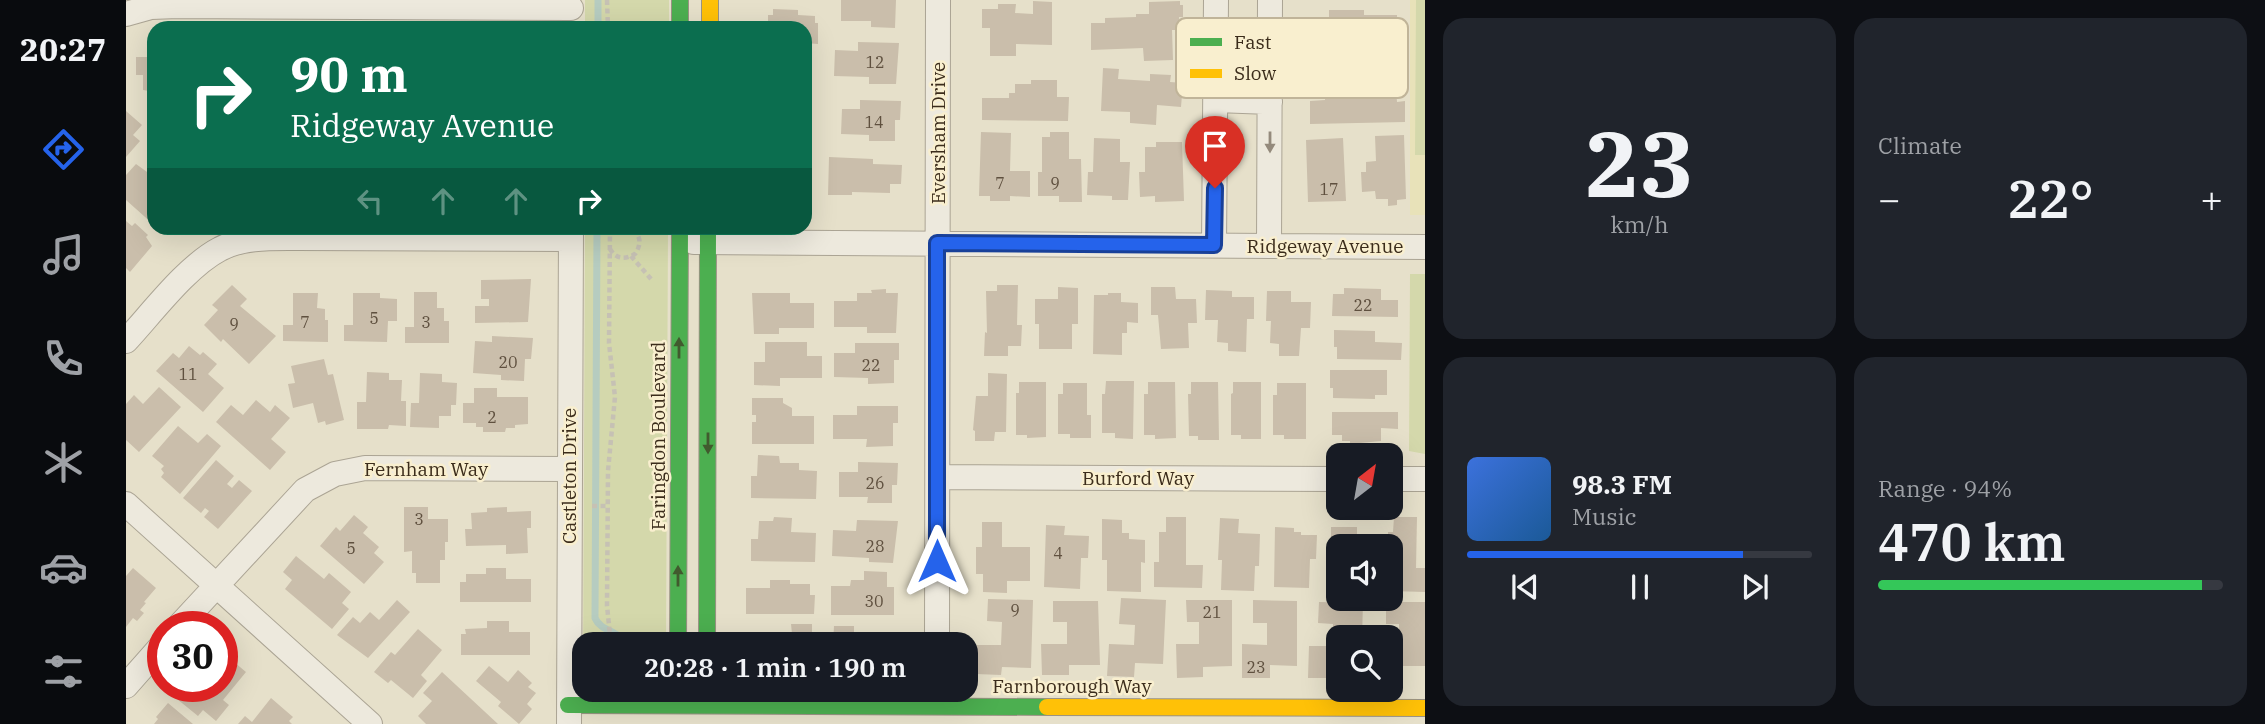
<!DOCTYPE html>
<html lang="en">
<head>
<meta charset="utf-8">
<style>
  :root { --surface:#171b24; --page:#20242c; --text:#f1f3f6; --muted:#9ea1a6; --line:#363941; --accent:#2563eb }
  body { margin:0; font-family:"IBM Plex Serif",serif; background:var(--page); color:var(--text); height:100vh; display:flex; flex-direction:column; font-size:26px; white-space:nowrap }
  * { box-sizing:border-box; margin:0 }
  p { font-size:23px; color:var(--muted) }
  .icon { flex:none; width:38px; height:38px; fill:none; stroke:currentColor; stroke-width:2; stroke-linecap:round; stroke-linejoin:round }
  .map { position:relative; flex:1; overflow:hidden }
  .details { display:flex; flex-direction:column; gap:18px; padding:18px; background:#0d0f14; width:840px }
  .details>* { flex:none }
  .hud { position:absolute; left:21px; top:21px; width:665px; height:214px; border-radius:21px; box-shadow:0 7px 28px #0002; background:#0b6e4f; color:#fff; overflow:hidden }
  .needle { width:46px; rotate:31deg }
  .fabs { position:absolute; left:1200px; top:443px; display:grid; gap:14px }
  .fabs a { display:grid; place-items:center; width:77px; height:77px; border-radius:14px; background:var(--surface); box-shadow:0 7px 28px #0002; font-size:35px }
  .speed { position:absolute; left:21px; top:611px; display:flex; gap:14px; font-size:35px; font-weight:700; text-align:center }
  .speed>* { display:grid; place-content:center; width:91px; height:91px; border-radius:50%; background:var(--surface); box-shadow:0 7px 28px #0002; line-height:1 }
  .speed .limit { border:10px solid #d22; background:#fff; color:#111 }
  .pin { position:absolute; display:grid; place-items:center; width:60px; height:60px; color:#fff; margin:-72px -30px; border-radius:50% 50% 50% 0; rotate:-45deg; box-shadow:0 0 7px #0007 }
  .pin .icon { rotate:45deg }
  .me { position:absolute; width:77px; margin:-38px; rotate:0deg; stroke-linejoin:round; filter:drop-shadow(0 0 5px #0008) }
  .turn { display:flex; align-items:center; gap:24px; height:147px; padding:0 28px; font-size:32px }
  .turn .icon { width:91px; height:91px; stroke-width:2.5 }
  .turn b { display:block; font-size:49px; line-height:60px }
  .lanes { display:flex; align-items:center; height:66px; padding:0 28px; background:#0003; justify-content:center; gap:35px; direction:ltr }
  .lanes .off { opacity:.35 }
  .big { font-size:52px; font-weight:600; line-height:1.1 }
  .details .card { flex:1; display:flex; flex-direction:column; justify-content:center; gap:10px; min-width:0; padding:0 24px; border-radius:21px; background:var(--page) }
  .details .dial { align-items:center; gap:0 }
  .dial b { font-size:91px; line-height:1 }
  .song { display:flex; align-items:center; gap:21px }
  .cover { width:84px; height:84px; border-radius:10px; background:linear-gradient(135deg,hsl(220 70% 55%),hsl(210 70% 35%)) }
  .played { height:7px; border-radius:4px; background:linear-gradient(90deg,var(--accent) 80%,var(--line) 80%) }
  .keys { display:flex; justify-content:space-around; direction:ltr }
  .heat { display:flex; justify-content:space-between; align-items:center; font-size:38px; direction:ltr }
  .charge { height:10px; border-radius:5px; background:linear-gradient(90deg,#34c759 94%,var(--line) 0) }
  .details .tiles { flex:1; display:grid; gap:18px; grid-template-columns:repeat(2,1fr) }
  .trip { position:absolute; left:446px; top:632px; width:406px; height:70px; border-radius:21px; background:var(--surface); box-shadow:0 7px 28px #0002; font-weight:600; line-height:70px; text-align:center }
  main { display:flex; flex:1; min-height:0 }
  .menu { display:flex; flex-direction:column; width:126px; justify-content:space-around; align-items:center; background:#090b0e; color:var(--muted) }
  .menu .icon { width:49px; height:49px }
  .menu .active { color:var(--accent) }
  .menu b { font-size:32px; color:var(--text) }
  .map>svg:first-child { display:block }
  .farmland { fill:#e8e2b9 }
  .green { fill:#d4d8ab }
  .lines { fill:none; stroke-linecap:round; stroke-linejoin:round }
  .stream { stroke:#b6ccc0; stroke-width:7 }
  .building { fill:#cabeab }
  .street-casing { stroke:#aba494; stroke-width:26 }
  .fast-casing { stroke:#9a9384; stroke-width:18 }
  .slow-casing { stroke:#9a9384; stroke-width:18 }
  .path { stroke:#c6c1b4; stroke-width:4.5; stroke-dasharray:5 3.5; stroke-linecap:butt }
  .street { stroke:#ede9dd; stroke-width:24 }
  .fast { stroke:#4caf50; stroke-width:16 }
  .slow { stroke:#ffc107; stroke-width:16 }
  .oneway { fill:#948a7c }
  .oneway2 { fill:#415a2e }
  .route-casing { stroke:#184099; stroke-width:18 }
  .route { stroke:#2563eb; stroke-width:12 }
  .labels { text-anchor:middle; stroke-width:5; stroke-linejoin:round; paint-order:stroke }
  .number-label { font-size:16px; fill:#5f503f }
  .street-label { font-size:19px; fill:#3b2c1b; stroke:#f9efcf }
  .key { fill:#f9efcf; stroke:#c0b499; stroke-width:2 }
  .key-label { font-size:19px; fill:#3b2c1b }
</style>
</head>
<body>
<main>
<nav class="menu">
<b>20:27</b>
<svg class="icon active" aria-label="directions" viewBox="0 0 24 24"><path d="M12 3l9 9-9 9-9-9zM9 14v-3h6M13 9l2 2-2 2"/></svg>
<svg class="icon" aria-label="music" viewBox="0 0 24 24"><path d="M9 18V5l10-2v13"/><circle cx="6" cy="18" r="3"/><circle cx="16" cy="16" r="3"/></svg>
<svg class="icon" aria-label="phone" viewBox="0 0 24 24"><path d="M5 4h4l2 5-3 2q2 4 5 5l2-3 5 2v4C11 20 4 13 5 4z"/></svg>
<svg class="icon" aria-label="climate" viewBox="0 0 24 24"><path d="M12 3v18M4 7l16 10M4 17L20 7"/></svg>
<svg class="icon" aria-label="car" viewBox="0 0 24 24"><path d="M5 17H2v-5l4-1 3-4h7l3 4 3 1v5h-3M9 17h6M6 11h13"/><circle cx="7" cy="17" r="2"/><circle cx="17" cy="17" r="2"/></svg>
<svg class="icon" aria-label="filters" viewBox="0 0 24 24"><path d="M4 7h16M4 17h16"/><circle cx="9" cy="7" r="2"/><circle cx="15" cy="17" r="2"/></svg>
</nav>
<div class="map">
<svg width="1299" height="724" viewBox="0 0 1299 724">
  <rect width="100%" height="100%" fill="#e6e0ca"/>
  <!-- farmland -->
  <path class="farmland" d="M1284 0H1299V215H1284Z"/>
  <!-- green -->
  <path class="green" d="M459 0H543V28H459Z
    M1290 0H1299V155H1289Z
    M459 228H542L540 644H458V678L457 672Z
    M1284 274H1299V454L1283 451Z"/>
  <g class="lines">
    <!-- stream -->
    <path class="stream" d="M472 28V0
      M471 228 469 618C475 632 493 630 499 644"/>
  </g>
  <!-- building -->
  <path class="building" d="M715 0H770L769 28 745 27V21H715Z
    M907 1 926 2V45L890 44V56H864V28H856V9H872V4H890L889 13 907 14Z
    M1054 1V5H1057V17H1053L1054 30H1046L1047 60 1018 61 1017 48 965 50V23H979V18L1010 17V14H1023V2Z
    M647 9 672 10V15L689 16V23H692V44L679 43V28H624V24H642V15H647Z
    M1203 10H1238V15H1271L1270 55H1211L1212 61H1180V33H1203Z
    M732 42 773 43 770 84H743V77L708 76 709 50 732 51Z
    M24 46H28V95L23 91 17 90V75H10V57H25Z
    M977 68 993 69 992 79 1024 81V74L1045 75 1044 82 1057 83 1055 107 1031 105 1030 125 1004 123V112L975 111Z
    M1220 76V95H1228V83L1247 85 1246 77H1264V88H1270L1271 102 1279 101V122L1184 124V101L1199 100V77Z
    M905 80H931V97H943L942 121 856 120V98H883V93H889V84H905Z
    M734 100 775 101 774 120H769V141H743V135L715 134 716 109H734Z
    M0 111 16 125 7 135 14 141 0 157Z
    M679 114H685V149H679Z
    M855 132 885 133 884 171H904V197L884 196V201H864V196H853Z
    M924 132H943V159H955L956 202H933V196H912V172H916V137H924Z
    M1278 135 1280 199 1271 200V205L1262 206V199H1250L1249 191 1236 192 1235 172H1240V162L1250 161 1249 136Z
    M968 138 994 139V162H1004L1002 200H986V196L961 195 962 172H967Z
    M1217 138 1220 201 1182 202 1180 140Z
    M1030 142H1056L1058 201 1029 202V196L1014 197 1013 172H1019V147H1030Z
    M703 157 747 159V164L776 165 775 184H764V193L726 192V195H702Z
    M10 164 28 177V225L0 200V175Z
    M679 169H685L686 192H679Z
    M0 221 6 226 9 223 22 235 20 237 26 246 4 272 0 268Z
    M405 279 402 322 349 323V306H363V299H355V280Z
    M106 285 121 299 114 306 150 336 123 364 97 339 95 342 78 325 92 310 86 305Z
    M871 285H892L891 325H896L895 346H882V356H858L859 332 861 333 860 291H871Z
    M932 287 952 288V324H946V349H913V324H909V299H932Z
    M1025 287H1049L1050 299H1070L1071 323H1062L1063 348 1035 349 1032 315H1025Z
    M1218 288 1255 289V300H1272V317L1206 316 1207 294H1218Z
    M760 289V293H772L770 333H741V327H708V301H731V293H746L745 290Z
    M1080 290 1106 291V297H1128V319H1121L1120 352 1102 351V343L1091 342 1092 320H1079Z
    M1141 291H1165V302H1185L1184 328H1175L1173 356H1153V344L1144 343 1145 321H1140Z
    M288 292H311V308H318V321H323V343H279V327H288Z
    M167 293H192L191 308 199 309V320H202V342L157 341V325H167Z
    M227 293H254V298L271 299V321H262L261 342 218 341V325H227Z
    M626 293H664V303H688V328H653V334H628Z
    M982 293H995V302L1012 303V323L1001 322V333H996V355L967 354 968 295H982Z
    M1208 330 1249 331V342L1276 343 1275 360 1211 359V347H1208Z
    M366 336 407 338 405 359H399L398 381 375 380V375L347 373 349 341 366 342Z
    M639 342H681V356H696V378H654V386L628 385V362H639Z
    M729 343H773V360H768V383L742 384V378L708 377V353H729Z
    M63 346 74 355 77 352 91 364 82 374 98 388 77 412 30 371 47 353 53 358Z
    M198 359 202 375 207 374 218 420 200 425 199 421 192 423 187 403 167 408 162 384 169 383 165 366Z
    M1204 370H1261V395H1249V399L1207 398V388H1204Z
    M241 372 263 373V380H276L275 401H280V426L263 425 262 429H231V402H240Z
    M294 373 316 374V382L331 383 330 405H325V416H313V428L284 427 285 403H293Z
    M862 373 881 374 880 432H869L868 441H849V431L847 430 850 396H862Z
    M980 381H1008L1007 439 989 438V433H976V394H979Z
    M893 382H920V437L901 438V435H890V393H893Z
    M1022 382H1049L1050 438 1029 439V435H1018V394H1022Z
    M1065 382H1092L1093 440H1072V436H1063L1062 394H1065Z
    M1107 382H1135V439H1115V435H1105V394L1107 393Z
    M937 383H961V415H965V438H944V434H932V394H937Z
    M1151 383H1180V439H1158V435H1147V395H1151Z
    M33 387 55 407 13 452 0 440V404L8 395 17 404Z
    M348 388H371V397H402V424L389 425V428H380L379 432H357V427H350V423H337V403H348Z
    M626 398H657V403L666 408V416H688V444H626V422H630V415H626Z
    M130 400 144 412 149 405 164 418 145 439 160 452 144 470 90 422 105 405 117 415Z
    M731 406H772V423H767V446L740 447 741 439H707V415H731Z
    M1206 412H1272V429L1255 428V441L1224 444V441H1216V435H1206Z
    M52 426 72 443 81 434 95 446 54 494 35 477 38 473 35 469 38 466 26 456Z
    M632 455 653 456 654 463H673V470L691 471 690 499 625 498V476H631Z
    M90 460 108 476 101 484 106 488 113 480 126 491 92 529 78 517 83 511 79 508 75 513 57 498Z
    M732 462 772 463 771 485H766V503H741L742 497H713V472H732Z
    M278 507H302V519H322V542H319V560H314V583H290V573H286V551L278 552Z
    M381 507V512L405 511V528H401L402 553 380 554V545L340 546 339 529H346L345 513 361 512V508Z
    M228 515 242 527 237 533 253 547 248 553 258 562 238 584 194 546 210 527 214 531Z
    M648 517 666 518 665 532 690 533 689 562 625 561V539H632L633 521H647Z
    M1040 517H1060V565H1077L1076 588 1028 587V562H1033V532H1040Z
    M1268 517H1291L1290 568H1299V592L1265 591V546H1262V532H1267Z
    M1094 518 1113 519 1112 533 1134 534 1133 566H1129L1128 591 1095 590 1096 560H1092Z
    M976 519 996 520V533H1003V539L1019 540V563L1015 562V592L981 591V560H976Z
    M731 520 772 521 767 563 743 562V558L706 556 707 530 730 531Z
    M856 522H876V547H904V581H881V593L857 592V574H850V547H856Z
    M920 525 939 526 938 535 963 536 962 558H955L954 589 918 587Z
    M1149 527 1168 528V532H1175V535H1191L1190 559H1184L1183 588 1148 587Z
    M1205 527H1231V538H1248V546H1213V567H1205Z
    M170 556 198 579 203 573 225 592 216 603 223 609 206 629 159 589 166 580 157 572Z
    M7 568 30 588 18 602 20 603 14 610 18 613 11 621 7 618 0 627V576Z
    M360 568H380V579H405V602H334V582H340V574H360Z
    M738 571 761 572V587H768V615H705V586H724L725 580H738Z
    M644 580H664V584H684V595H689L688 614H620V588H644Z
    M995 598 1040 600 1037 664 1009 663 1008 677 981 676 983 644 1008 645 1009 625 993 624Z
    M862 599 907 600 905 668 876 667 875 675 850 674 851 645H875L876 622 861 621Z
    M271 600 284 612 242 658 211 635 227 617 234 623 244 612 253 620Z
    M1060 600H1106V666L1077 667V677L1051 678 1050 644H1073V622H1061Z
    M1127 600 1171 601V666L1144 665V678H1116V644L1141 645V623H1127Z
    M927 601H972L974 665H943V675H916L915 644H941V622H927Z
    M1193 602 1237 603 1236 637H1213V665H1208L1207 678H1182L1183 646H1206L1207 624 1192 623Z
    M1260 602H1299V666H1274V680H1265V646H1273V624H1260Z
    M361 621H383V632H404V655H335V634H340L339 629 361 628Z
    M665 624H686V644H620L619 634H666Z
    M708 626H728V633L775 634V644H707Z
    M292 629 316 650 295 675 301 681 287 698 265 680 262 683 248 672 265 652 269 655Z
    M96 652 120 672 97 700 103 705 90 721 77 710 72 716 51 699 62 686H96Z
    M363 666 382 682 392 670 406 683 402 687 410 693 401 704 406 709 393 724 372 706 375 702 350 681Z
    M316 672 372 724H300L292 716 306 701 297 693Z
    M145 698 167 717 163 721 166 724H112L119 716 126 722Z
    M42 703 67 724H28L32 719 30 717Z"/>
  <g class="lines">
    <defs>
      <path id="street" d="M0 14 25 7 52 6 445 8
        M1090 100 1144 102
        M568 242 1299 247
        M1088 245 1090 0
        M1143 246 1144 0
        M0 341C26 313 61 266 94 249 116 237 145 238 170 238L445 239
        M812 477 1213 479
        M1265 479H1299
        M0 504 244 724
        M53 626 179 490 209 474 239 468 443 469
        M811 644 812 0
        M0 686 37 644
        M443 724 445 228"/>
      <path id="fast" d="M554 0V28
        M552 644 554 228
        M581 644 582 228
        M442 705 921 707"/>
      <path id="slow" d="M584 0V28
        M921 707 1299 708"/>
    </defs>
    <!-- street casing -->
    <use href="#street" class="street-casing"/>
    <!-- fast casing -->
    <use href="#fast" class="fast-casing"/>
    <!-- slow casing -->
    <use href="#slow" class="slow-casing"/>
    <!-- path -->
    <path class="path" d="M481 0 482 28
      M484 228 483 343 489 397 482 471 481 606 485 644
      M484 249C490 259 499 260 509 254 516 244 515 234 504 228
      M505 256 525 279
      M466 506H482"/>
    <!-- street -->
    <use href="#street" class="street"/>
    <!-- fast -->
    <use href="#fast" class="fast"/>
    <!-- slow -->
    <use href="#slow" class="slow"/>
  </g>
  <!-- one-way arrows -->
  <defs><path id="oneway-solid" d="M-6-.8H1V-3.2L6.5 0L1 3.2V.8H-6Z" transform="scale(1.75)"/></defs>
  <use class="oneway" href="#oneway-solid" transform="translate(1144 142) rotate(90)"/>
  <g class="oneway2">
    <use href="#oneway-solid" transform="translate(553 348) rotate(-90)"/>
    <use href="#oneway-solid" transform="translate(582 443) rotate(90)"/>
    <use href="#oneway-solid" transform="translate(552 576) rotate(-90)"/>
  </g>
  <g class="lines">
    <defs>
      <path id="route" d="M811 561V243L1088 245 1089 188"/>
    </defs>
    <!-- route casing -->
    <use href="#route" class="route-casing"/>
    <!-- route -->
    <use href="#route" class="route"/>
  </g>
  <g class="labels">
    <!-- number labels -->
    <g class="number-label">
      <text x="749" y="68">12</text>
      <text x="748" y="128">14</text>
      <text x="874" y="189">7</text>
      <text x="929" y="189">9</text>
      <text x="1203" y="195">17</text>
      <text x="1237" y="311">22</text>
      <text x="248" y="324">5</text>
      <text x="179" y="328">7</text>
      <text x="300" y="328">3</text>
      <text x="108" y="330">9</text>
      <text x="382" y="368">20</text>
      <text x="745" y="371">22</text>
      <text x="62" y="380">11</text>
      <text x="366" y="423">2</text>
      <text x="749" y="489">26</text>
      <text x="293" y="525">3</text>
      <text x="749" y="552">28</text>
      <text x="225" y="554">5</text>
      <text x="932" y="559">4</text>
      <text x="748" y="607">30</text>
      <text x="889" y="616">9</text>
      <text x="1086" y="618">21</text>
      <text x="1130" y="673">23</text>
    </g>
    <!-- street labels -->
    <g class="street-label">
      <text transform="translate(812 133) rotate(-90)" y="7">Eversham Drive</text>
      <text x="1199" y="253">Ridgeway Avenue</text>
      <text transform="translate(532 436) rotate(-90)" y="7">Faringdon Boulevard</text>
      <text x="300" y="476">Fernham Way</text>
      <text transform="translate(443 476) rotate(-90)" y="7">Castleton Drive</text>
      <text x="1012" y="485">Burford Way</text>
      <text x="946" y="693">Farnborough Way</text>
    </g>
  </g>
  <!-- legend -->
  <rect x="1050" y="18" width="232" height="80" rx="10" class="key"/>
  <rect x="1064" y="38" width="32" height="8" fill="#4caf50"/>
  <rect x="1064" y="69" width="32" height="9" fill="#ffc107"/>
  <g class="key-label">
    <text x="1108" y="49">Fast</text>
    <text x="1108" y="80">Slow</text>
  </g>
</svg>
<div class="fabs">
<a><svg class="needle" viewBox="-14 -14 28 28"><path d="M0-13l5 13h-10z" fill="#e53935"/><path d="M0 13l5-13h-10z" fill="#9ea1a6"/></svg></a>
<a><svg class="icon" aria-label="sound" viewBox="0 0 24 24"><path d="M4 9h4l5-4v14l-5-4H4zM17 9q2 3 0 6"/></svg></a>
<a><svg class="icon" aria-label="search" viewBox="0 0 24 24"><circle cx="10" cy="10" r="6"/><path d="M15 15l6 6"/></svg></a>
</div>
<div class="speed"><div class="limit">30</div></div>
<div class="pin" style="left:1089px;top:188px;background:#d93025"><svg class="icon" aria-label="arrive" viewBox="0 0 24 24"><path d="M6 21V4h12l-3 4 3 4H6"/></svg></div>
<svg class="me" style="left:811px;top:561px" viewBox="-20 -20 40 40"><path d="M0-17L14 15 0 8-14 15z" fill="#2563eb" stroke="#fff" stroke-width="4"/></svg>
<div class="trip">20:28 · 1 min · 190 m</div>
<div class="hud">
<div class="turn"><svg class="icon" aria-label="right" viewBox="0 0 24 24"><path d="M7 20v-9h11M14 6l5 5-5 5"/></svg><div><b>90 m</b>Ridgeway Avenue</div></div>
<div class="lanes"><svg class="icon off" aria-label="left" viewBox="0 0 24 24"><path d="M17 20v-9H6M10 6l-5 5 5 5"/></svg><svg class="icon off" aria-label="ahead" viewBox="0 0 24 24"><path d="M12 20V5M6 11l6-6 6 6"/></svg><svg class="icon off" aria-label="ahead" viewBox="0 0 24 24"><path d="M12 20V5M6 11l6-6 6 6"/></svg><svg class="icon" aria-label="right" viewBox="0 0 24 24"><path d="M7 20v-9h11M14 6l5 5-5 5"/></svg></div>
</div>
</div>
<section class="details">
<div class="tiles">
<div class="card dial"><b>23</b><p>km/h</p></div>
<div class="card"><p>Climate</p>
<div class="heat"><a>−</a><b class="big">22°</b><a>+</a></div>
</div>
<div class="card">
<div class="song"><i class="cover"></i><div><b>98.3 FM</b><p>Music</p></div></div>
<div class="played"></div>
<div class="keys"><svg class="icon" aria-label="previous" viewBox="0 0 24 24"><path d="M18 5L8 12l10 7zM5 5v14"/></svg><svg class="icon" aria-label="pause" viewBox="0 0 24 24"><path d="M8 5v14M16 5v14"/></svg><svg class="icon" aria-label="next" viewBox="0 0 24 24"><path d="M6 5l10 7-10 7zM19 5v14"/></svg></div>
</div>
<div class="card"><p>Range · 94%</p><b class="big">470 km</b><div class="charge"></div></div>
</div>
</section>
</main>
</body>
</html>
